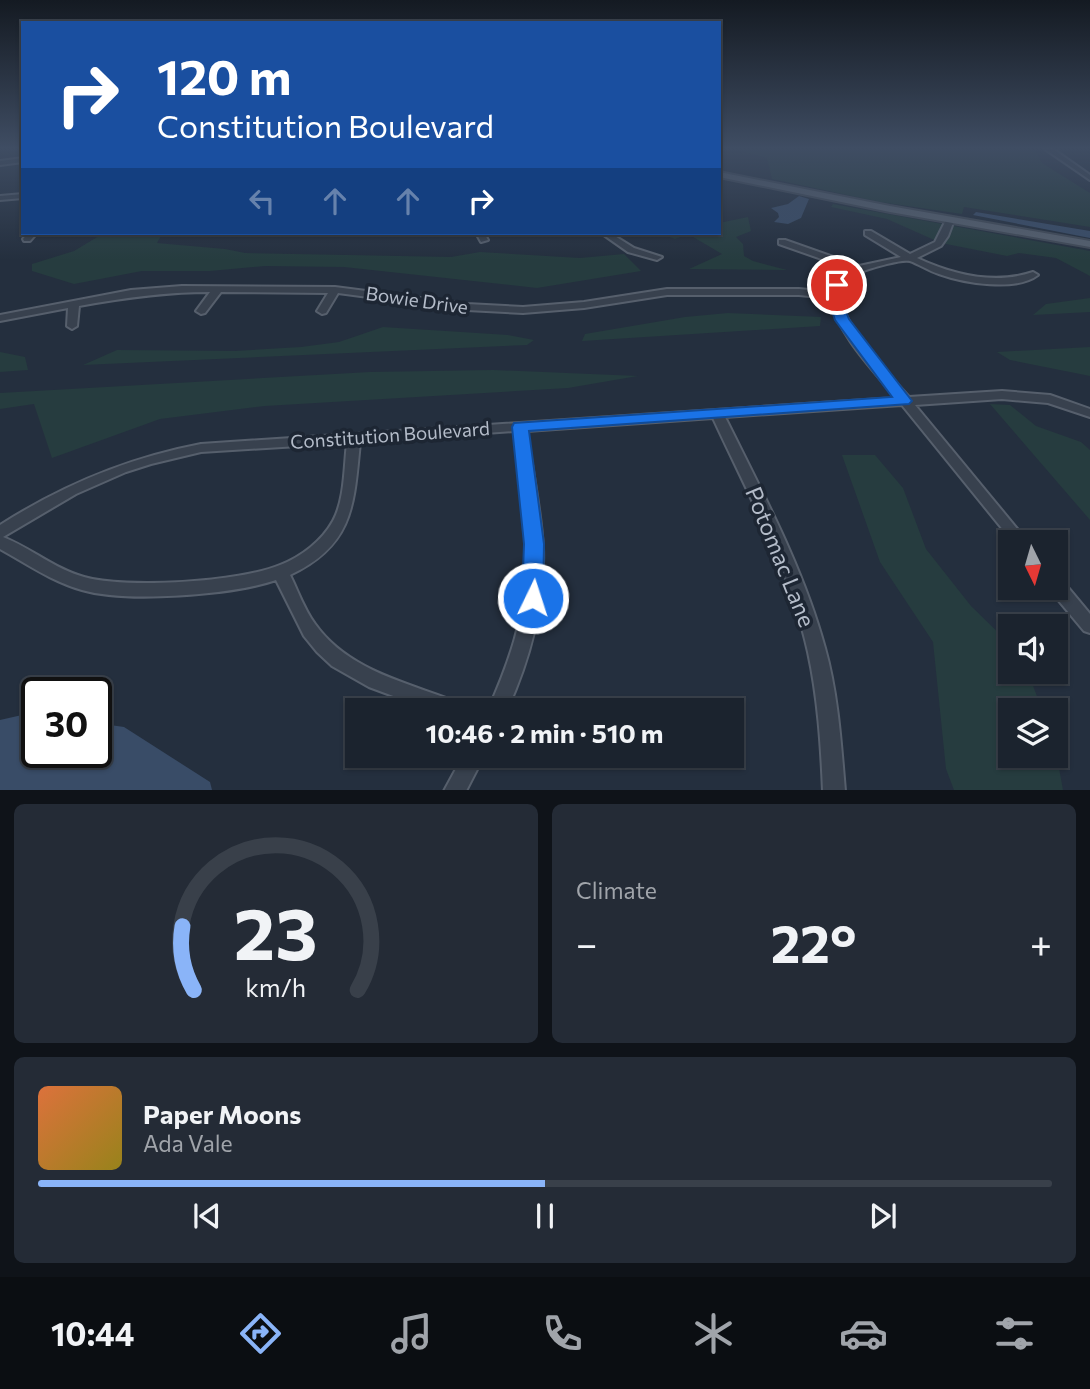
<!DOCTYPE html>
<html lang="en">
<head>
<meta charset="utf-8">
<style>
  :root { --surface:#1b232e; --page:#242b36; --text:#f1f3f6; --muted:#a0a4aa; --line:#39404a; --accent:#8ab4f8 }
  body { margin:0; font-family:Commissioner,sans-serif; background:var(--page); color:var(--text); height:100vh; display:flex; flex-direction:column; font-size:26px; white-space:nowrap }
  * { box-sizing:border-box; margin:0 }
  p { font-size:23px; color:var(--muted) }
  .icon { flex:none; width:38px; height:38px; fill:none; stroke:currentColor; stroke-width:2; stroke-linecap:round; stroke-linejoin:round }
  .map { position:relative; height:790px; overflow:hidden }
  .side { display:flex; flex-direction:column; gap:14px; padding:14px; background:#0f1319; flex:1 }
  .side>* { flex:none }
  .guide { position:absolute; left:21px; top:21px; width:700px; height:214px; border-radius:0px; box-shadow:0 2px 5px #0004,0 0 0 2px var(--line); background:#1a4fa0; color:#fff; overflow:hidden }
  .needle { width:46px; rotate:175deg }
  .tools { position:absolute; left:998px; top:530px; display:grid; gap:14px }
  .tools a { display:grid; place-items:center; width:70px; height:70px; border-radius:0px; background:var(--surface); box-shadow:0 2px 5px #0004,0 0 0 2px var(--line); font-size:35px }
  .speed { position:absolute; left:21px; top:677px; display:flex; gap:14px; font-size:35px; font-weight:700; text-align:center }
  .speed>* { display:grid; place-content:center; width:91px; height:91px; border-radius:50%; background:var(--surface); box-shadow:0 2px 5px #0004,0 0 0 2px var(--line); line-height:1 }
  .speed .limit { border:4px solid #111; border-radius:10px; background:#fff; color:#111 }
  .pin { position:absolute; display:grid; place-items:center; width:60px; height:60px; color:#fff; margin:-30px; border:4px solid #fff; border-radius:50%; box-shadow:0 2px 7px #0007 }
  .me { position:absolute; width:77px; margin:-38px; rotate:4deg; stroke-linejoin:round; filter:drop-shadow(0 0 5px #0008) }
  .turn { display:flex; align-items:center; gap:24px; height:147px; padding:0 21px; font-size:32px }
  .turn .icon { width:91px; height:91px; stroke-width:2.5 }
  .turn b { display:block; font-size:49px; line-height:60px }
  .lanes { display:flex; align-items:center; height:66px; padding:0 21px; background:#0003; justify-content:center; gap:35px; direction:ltr }
  .lanes .off { opacity:.35 }
  .big { font-size:52px; font-weight:700; line-height:1.1 }
  .side .widget { flex:1; display:flex; flex-direction:column; justify-content:center; gap:10px; min-width:0; padding:0 24px; border-radius:10px; background:var(--page) }
  .side .dial { align-items:center; gap:0 }
  .dial svg { height:182px; overflow:visible; fill:none; stroke:var(--line); stroke-width:7; stroke-linecap:round; text-anchor:middle }
  .dial text { fill:var(--text); stroke:none }
  .song { display:flex; align-items:center; gap:21px }
  .cover { width:84px; height:84px; border-radius:10px; background:linear-gradient(135deg,hsl(20 70% 55%),hsl(50 70% 35%)) }
  .played { height:7px; border-radius:4px; background:linear-gradient(90deg,var(--accent) 50%,var(--line) 50%) }
  .keys { display:flex; justify-content:space-around; direction:ltr }
  .heat { display:flex; justify-content:space-between; align-items:center; font-size:38px; direction:ltr }
  .side .tiles { flex:1; display:grid; gap:14px; grid-template-columns:1fr 1fr }
  .widget:last-child { grid-column:span 2 }
  .trip { position:absolute; left:345px; top:698px; width:399px; height:70px; border-radius:0px; background:var(--surface); box-shadow:0 2px 5px #0004,0 0 0 2px var(--line); font-weight:700; line-height:70px; text-align:center }
  .tab-bar { display:flex; height:112px; justify-content:space-around; align-items:center; background:#0b0e12; color:var(--muted) }
  .tab-bar .icon { width:49px; height:49px }
  .tab-bar .on { color:var(--accent) }
  .tab-bar b { font-size:32px; color:var(--text) }
  .map>svg:first-child { display:block }
  .green { fill:#263c3f }
  .water { fill:#394c67 }
  .lines { fill:none; stroke-linecap:round; stroke-linejoin:round }
  .minor-casing { stroke:#565f6c; stroke-width:4 }
  .major-casing { stroke:#414a57; stroke-width:4 }
  .minor { fill:#38414e; fill-rule:evenodd }
  .major { fill:#56606e; fill-rule:evenodd }
  .route { fill:#1a73e8; stroke:#114b97; stroke-width:2 }
  .labels { text-anchor:middle; stroke-width:7; stroke-linejoin:round; paint-order:stroke }
  .street-label { font-size:19px; fill:#b4bcc9; stroke:#1d2633 }
  .near-street-label { font-size:23px; fill:#b4bcc9; stroke:#1d2633 }
</style>
</head>
<body>
<div class="map">
<svg width="1090" height="791" viewBox="0 0 1090 791">
  <rect width="100%" height="100%" fill="#242f3e"/>
  <!-- green -->
  <path class="green" d="M735 149H1032L1037 153 1042 163 1090 193V227L964 207 962 214 880 202 772 179 767 158Z
    M833 204 1090 251V276L1056 258 1019 253 1007 256 941 243 887 219 831 207Z
    M748 217 751 231 736 237 743 244 744 256 753 261 787 270 689 269 722 254 688 234 675 239 659 233H719V223Z
    M104 233 161 236 157 243 225 249 245 253 451 257 480 252 580 258 624 254 641 271 537 288 344 267 265 266 210 271H142L74 284 32 271V264L74 251Z
    M1090 298V312L1033 315 1046 304Z
    M728 313 821 317 820 326 582 341 585 334 685 317Z
    M383 327 508 335 534 340 527 345 83 365 117 350 235 351 301 347 339 342Z
    M1090 347V376L1010 360 997 352Z
    M0 352 25 357 28 370 0 372Z
    M493 370 638 376 568 388 265 406 160 419 52 458 34 404 0 409V393L370 372Z
    M990 404 1010 405 1036 426 1081 442 1090 450V520Z
    M842 455H875L903 488 926 549 971 606 1010 644V672H1028L1042 710H1010V756H1055V746L1063 790H954L946 769 933 642 880 562Z"/>
  <!-- water -->
  <path class="water" d="M799 196 809 199 801 218 788 224 774 222 779 217 778 213 771 208 788 204Z
    M976 212 1090 231V238L973 215Z
    M22 715 37 717V752H96V723L124 727 210 782 212 790H0V720Z"/>
  <g class="lines">
    <defs>
      <path id="minor" d="M1045 149H1053L1090 175V180Z
        M23 158V162L0 165V161Z
        M23 194V198L0 200V196Z
        M947 218 954 220 948 236 941 246 917 258C954 275 994 285 1033 272L1038 275C1016 292 964 283 939 274 929 271 919 264 910 261 901 259 872 268 863 271 853 273 841 280 840 291 837 320 890 376 909 397L1002 391 1050 395 1090 409V417L1048 403 1002 399 915 405 1028 542H1013L902 405 725 417C762 492 803 567 825 648 838 694 841 743 845 791H823C821 744 818 698 808 652 790 570 748 494 713 418L527 431C532 470 541 509 543 548 545 605 530 659 507 710H488C509 663 525 617 527 565 528 520 519 476 514 431L360 442C354 504 354 545 290 575 298 591 304 609 315 624 349 672 410 683 462 704L464 710H431L369 687 332 666 317 652 304 636 276 580C233 595 126 603 82 590 53 582 27 564 0 549V525C63 485 128 458 201 444L896 398C872 368 839 337 831 298L799 295H667L584 308 523 313 467 310 338 293 326 313 322 314 317 311 328 293 221 292 205 313 201 314 196 311 210 292C165 292 123 298 79 306L77 326 72 329 67 326 68 308 0 321V315L131 290 182 286 335 287 467 304 523 307 584 302 667 289H799L830 292 838 275 850 269 779 244V240H785L859 266 901 257 865 235V231H871L910 254 935 242ZM347 443C344 467 345 499 333 521 322 541 301 557 280 565 240 582 126 589 84 577 55 569 31 548 3 537L76 494 126 472 151 464 201 452Z
        M28 233H37L30 241H24L23 239Z
        M476 233H484L488 240 481 242Z
        M601 233H610L634 248 662 257 657 260 628 252Z
        M1055 577 1061 579 1090 614V633L1084 631 1049 589 1055 588Z
        M463 756H484L466 791H444Z"/>
      <path id="major" d="M719 172 890 206 1090 241V247L890 212 719 177Z"/>
    </defs>
    <!-- minor casing -->
    <use href="#minor" class="minor-casing"/>
    <!-- major casing -->
    <use href="#major" class="major-casing"/>
    <!-- minor -->
    <use href="#minor" class="minor"/>
    <!-- major -->
    <use href="#major" class="major"/>
  </g>
  <!-- sky -->
  <linearGradient id="sky" x2="0" y2="1"><stop stop-color="#141a22"/><stop offset="0.57" stop-color="#3f4d63"/><stop offset="1" stop-color="#3f4d63" stop-opacity="0"/></linearGradient>
  <rect width="1090" height="260" fill="url(#sky)"/>
  <!-- route -->
  <path class="route" d="M837 281 844 285 841 299 849 319 909 397 912 401 909 404 529 431 544 544 543 598 540 604 533 607 525 604 522 598 524 544 512 427 514 423 892 397 835 320 828 299 831 285Z"/>
  <g class="labels">
    <!-- street labels -->
    <g class="street-label">
      <text transform="translate(417 300) rotate(8)" y="7">Bowie Drive</text>
      <text transform="translate(390 435) rotate(-4)" y="7">Constitution Boulevard</text>
    </g>
    <!-- near-street labels -->
    <g class="near-street-label">
      <text transform="translate(780 557) rotate(68)" y="8">Potomac Lane</text>
    </g>
  </g>
</svg>
<div class="tools">
<a><svg class="needle" viewBox="-14 -14 28 28"><path d="M0-13l5 13h-10z" fill="#e53935"/><path d="M0 13l5-13h-10z" fill="#a0a4aa"/></svg></a>
<a><svg class="icon" aria-label="sound" viewBox="0 0 24 24"><path d="M4 9h4l5-4v14l-5-4H4zM17 9q2 3 0 6"/></svg></a>
<a><svg class="icon" aria-label="layers" viewBox="0 0 24 24"><path d="M12 4l9 5-9 5-9-5zM3 14l9 5 9-5"/></svg></a>
</div>
<div class="speed"><div class="limit">30</div></div>
<div class="pin" style="left:837px;top:285px;background:#d93025"><svg class="icon" aria-label="arrive" viewBox="0 0 24 24"><path d="M6 21V4h12l-3 4 3 4H6"/></svg></div>
<svg class="me" style="left:533px;top:598px" viewBox="-20 -20 40 40"><circle r="17" fill="#1a73e8" stroke="#fff" stroke-width="3"/><path d="M0-11L8 9 0 5-8 9z" fill="#fff"/></svg>
<div class="trip">10:46 · 2 min · 510 m</div>
<div class="guide">
<div class="turn"><svg class="icon" aria-label="right" viewBox="0 0 24 24"><path d="M7 20v-9h11M14 6l5 5-5 5"/></svg><div><b>120 m</b>Constitution Boulevard</div></div>
<div class="lanes"><svg class="icon off" aria-label="left" viewBox="0 0 24 24"><path d="M17 20v-9H6M10 6l-5 5 5 5"/></svg><svg class="icon off" aria-label="ahead" viewBox="0 0 24 24"><path d="M12 20V5M6 11l6-6 6 6"/></svg><svg class="icon off" aria-label="ahead" viewBox="0 0 24 24"><path d="M12 20V5M6 11l6-6 6 6"/></svg><svg class="icon" aria-label="right" viewBox="0 0 24 24"><path d="M7 20v-9h11M14 6l5 5-5 5"/></svg></div>
</div>
</div>
<section class="side">
<div class="tiles">
<div class="widget dial"><svg viewBox="0 0 100 80">
<path d="M14 69A42 42 0 1 1 86 69"/>
<path d="M14 69A42 42 0 0 1 9 41" stroke="#8ab4f8"/>
<text x="50" y="56" font-size="32" font-weight="700">23</text>
<text x="50" y="72" font-size="11">km/h</text>
</svg></div>
<div class="widget"><p>Climate</p>
<div class="heat"><a>−</a><b class="big">22°</b><a>+</a></div>
</div>
<div class="widget">
<div class="song"><i class="cover"></i><div><b>Paper Moons</b><p>Ada Vale</p></div></div>
<div class="played"></div>
<div class="keys"><svg class="icon" aria-label="previous" viewBox="0 0 24 24"><path d="M18 5L8 12l10 7zM5 5v14"/></svg><svg class="icon" aria-label="pause" viewBox="0 0 24 24"><path d="M8 5v14M16 5v14"/></svg><svg class="icon" aria-label="next" viewBox="0 0 24 24"><path d="M6 5l10 7-10 7zM19 5v14"/></svg></div>
</div>
</div>
</section>
<nav class="tab-bar">
<b>10:44</b>
<svg class="icon on" aria-label="directions" viewBox="0 0 24 24"><path d="M12 3l9 9-9 9-9-9zM9 14v-3h6M13 9l2 2-2 2"/></svg>
<svg class="icon" aria-label="music" viewBox="0 0 24 24"><path d="M9 18V5l10-2v13"/><circle cx="6" cy="18" r="3"/><circle cx="16" cy="16" r="3"/></svg>
<svg class="icon" aria-label="phone" viewBox="0 0 24 24"><path d="M5 4h4l2 5-3 2q2 4 5 5l2-3 5 2v4C11 20 4 13 5 4z"/></svg>
<svg class="icon" aria-label="climate" viewBox="0 0 24 24"><path d="M12 3v18M4 7l16 10M4 17L20 7"/></svg>
<svg class="icon" aria-label="car" viewBox="0 0 24 24"><path d="M5 17H2v-5l4-1 3-4h7l3 4 3 1v5h-3M9 17h6M6 11h13"/><circle cx="7" cy="17" r="2"/><circle cx="17" cy="17" r="2"/></svg>
<svg class="icon" aria-label="filters" viewBox="0 0 24 24"><path d="M4 7h16M4 17h16"/><circle cx="9" cy="7" r="2"/><circle cx="15" cy="17" r="2"/></svg>
</nav>
</body>
</html>
